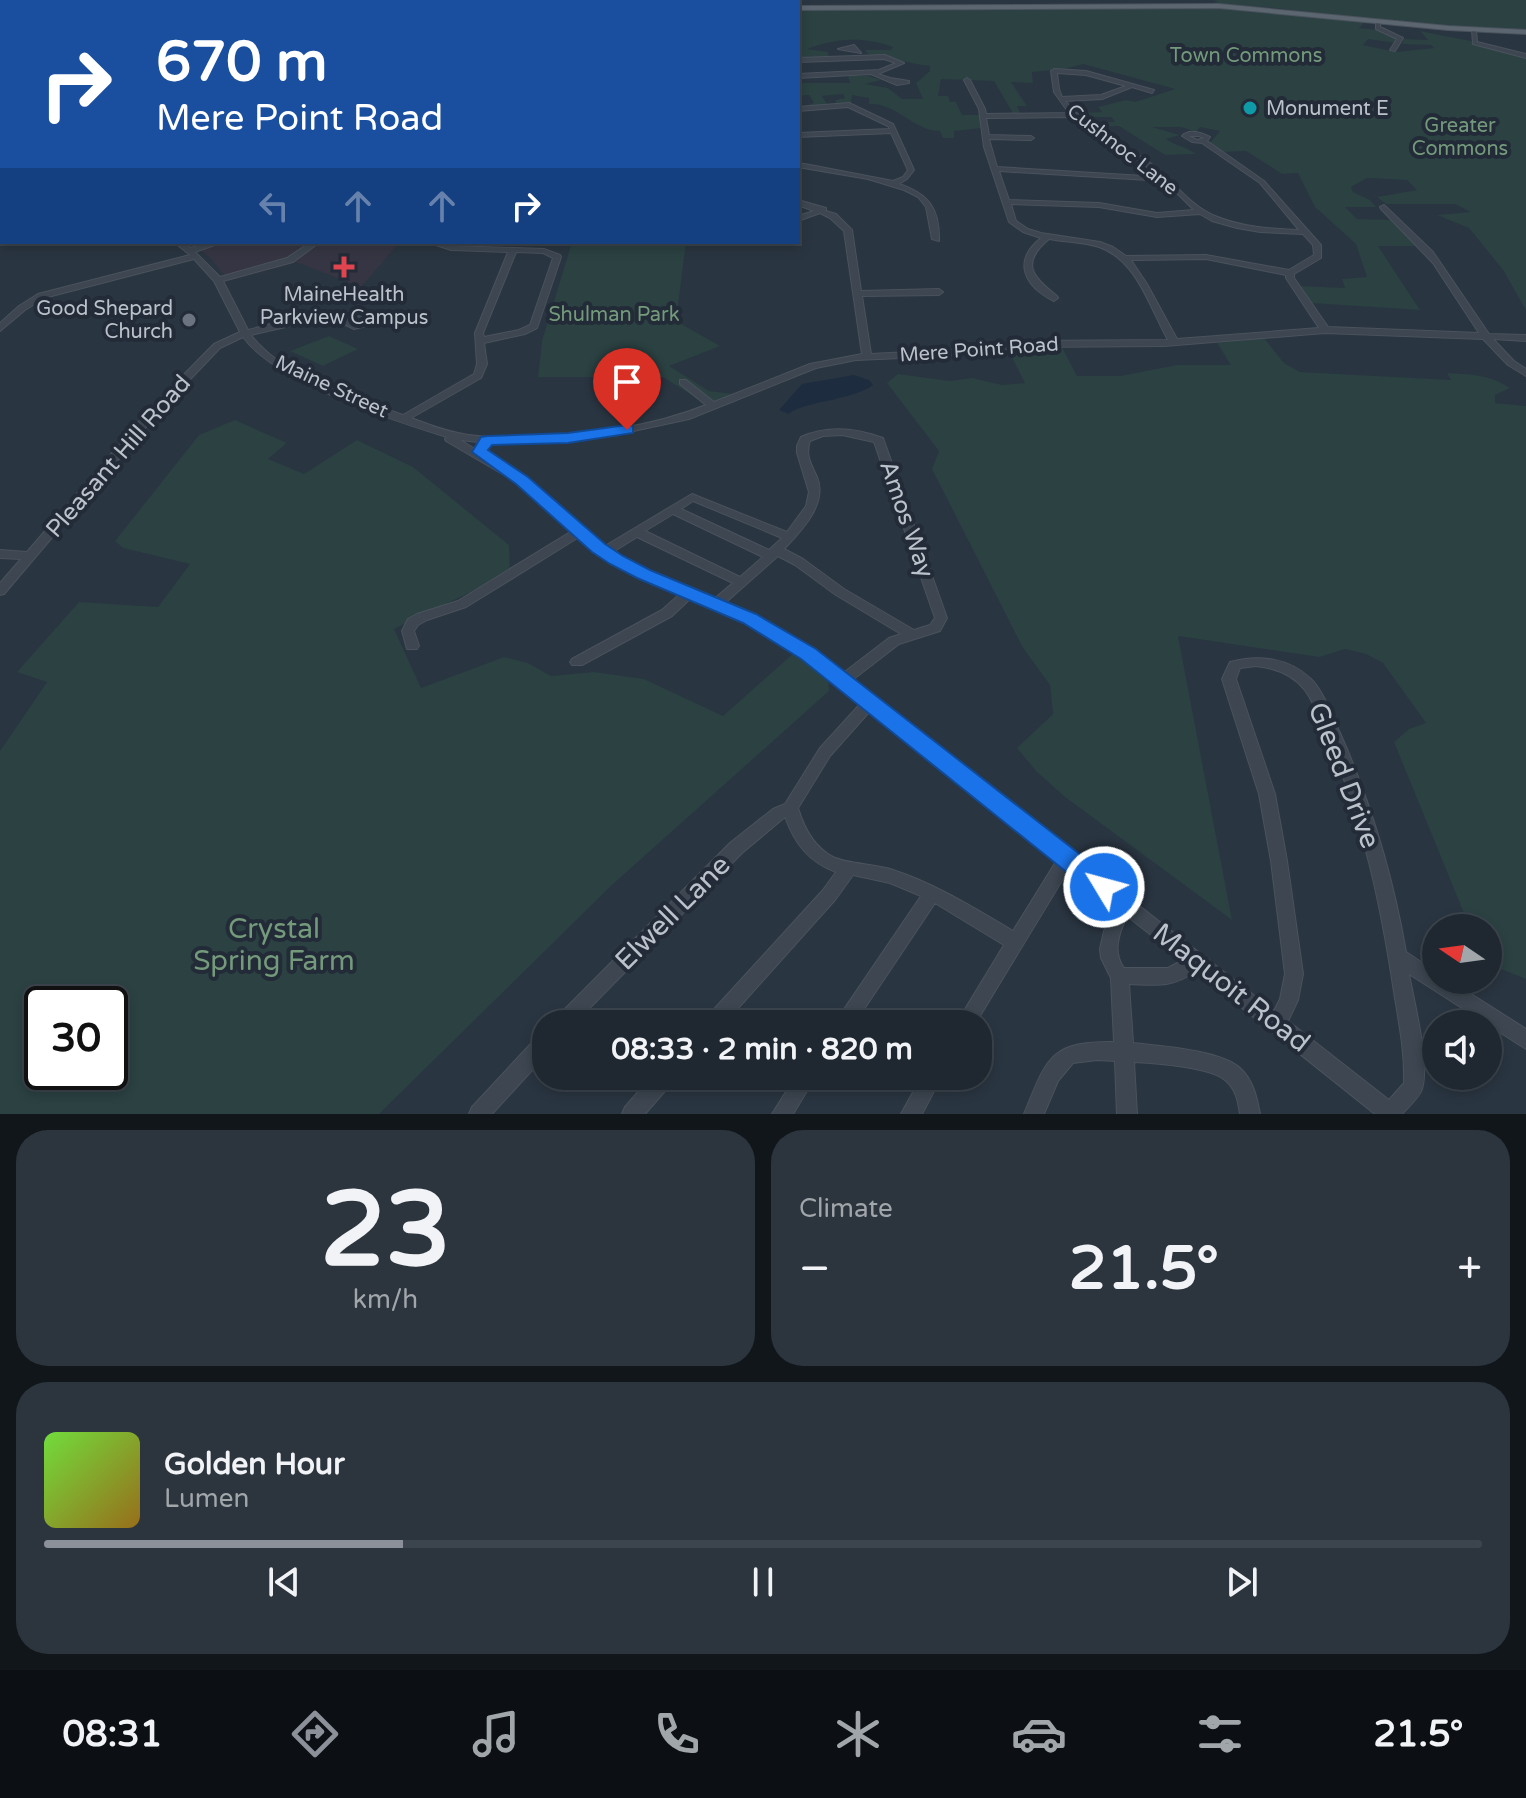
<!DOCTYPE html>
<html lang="en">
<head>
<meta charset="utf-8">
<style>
  :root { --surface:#1f2831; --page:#2c343d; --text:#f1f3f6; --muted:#a1a6ab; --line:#3c444d; --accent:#8c9099 }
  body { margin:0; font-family:"Varela Round",sans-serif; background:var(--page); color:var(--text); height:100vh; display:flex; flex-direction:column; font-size:30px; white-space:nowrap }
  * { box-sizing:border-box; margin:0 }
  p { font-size:26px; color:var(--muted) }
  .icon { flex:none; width:44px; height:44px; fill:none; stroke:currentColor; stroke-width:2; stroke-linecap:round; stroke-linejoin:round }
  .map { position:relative; height:1114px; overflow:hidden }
  .panel { display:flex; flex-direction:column; gap:16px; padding:16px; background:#11161b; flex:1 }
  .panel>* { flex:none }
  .banner { position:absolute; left:0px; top:0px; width:800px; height:244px; box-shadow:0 4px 12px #0003,0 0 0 2px var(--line); background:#1a4fa0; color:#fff; overflow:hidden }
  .needle { width:52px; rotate:283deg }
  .buttons { position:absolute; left:1422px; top:914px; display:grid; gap:16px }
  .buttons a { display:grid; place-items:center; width:80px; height:80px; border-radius:50%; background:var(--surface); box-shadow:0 4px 12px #0003,0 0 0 2px var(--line); font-size:40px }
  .speed { position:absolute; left:24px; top:986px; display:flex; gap:16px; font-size:40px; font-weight:700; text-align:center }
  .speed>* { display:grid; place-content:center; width:104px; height:104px; border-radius:50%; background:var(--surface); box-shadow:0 4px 12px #0003,0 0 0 2px var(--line); line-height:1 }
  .speed .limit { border:4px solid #111; border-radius:12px; background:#fff; color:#111 }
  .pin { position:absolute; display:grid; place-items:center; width:68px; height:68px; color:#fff; margin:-82px -34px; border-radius:50% 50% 50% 0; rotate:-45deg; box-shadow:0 0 8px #0007 }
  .pin .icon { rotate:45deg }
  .me { position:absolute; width:88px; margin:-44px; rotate:307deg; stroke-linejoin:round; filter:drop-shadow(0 0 6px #0008) }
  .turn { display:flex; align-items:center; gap:28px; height:168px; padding:0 24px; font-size:36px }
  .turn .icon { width:104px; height:104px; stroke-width:2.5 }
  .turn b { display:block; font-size:56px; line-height:68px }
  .lanes { display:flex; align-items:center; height:76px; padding:0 24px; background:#0003; justify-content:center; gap:40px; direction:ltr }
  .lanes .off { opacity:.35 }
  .big { font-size:60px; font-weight:700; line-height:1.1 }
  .panel .widget { flex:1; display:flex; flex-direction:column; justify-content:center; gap:12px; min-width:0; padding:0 28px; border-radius:32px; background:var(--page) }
  .panel .dial { align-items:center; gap:0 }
  .dial b { font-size:104px; line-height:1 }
  .song { display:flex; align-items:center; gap:24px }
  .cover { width:96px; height:96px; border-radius:12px; background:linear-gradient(135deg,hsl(100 70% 55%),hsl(40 70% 35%)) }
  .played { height:8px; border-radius:4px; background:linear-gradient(90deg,var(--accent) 25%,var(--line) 25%) }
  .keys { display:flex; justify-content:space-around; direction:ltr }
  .heat { display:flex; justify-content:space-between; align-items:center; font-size:44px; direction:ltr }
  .panel .tiles { flex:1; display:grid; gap:16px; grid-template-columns:1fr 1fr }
  .widget:last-child { grid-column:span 2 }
  .trip { position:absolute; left:532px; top:1010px; width:460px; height:80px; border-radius:32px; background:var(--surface); box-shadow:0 4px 12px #0003,0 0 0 2px var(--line); font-weight:700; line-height:80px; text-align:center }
  .menu { display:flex; height:128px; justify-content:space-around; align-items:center; background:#0c1014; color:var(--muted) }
  .menu .icon { width:56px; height:56px }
  .menu .selected { color:var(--accent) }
  .menu b { font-size:36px; color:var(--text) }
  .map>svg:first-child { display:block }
  .medical { fill:#363543 }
  .green { fill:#2b4142; fill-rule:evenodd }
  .water { fill:#1d2c3f }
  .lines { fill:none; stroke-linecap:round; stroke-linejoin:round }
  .stream { stroke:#1d2c3f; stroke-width:2 }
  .minor-casing { stroke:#4a525d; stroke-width:2 }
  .major-casing { stroke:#4a525d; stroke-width:2 }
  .minor { fill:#3d4651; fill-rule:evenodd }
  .major { fill:#5c6671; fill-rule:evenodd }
  .route { fill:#1a73e8; stroke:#114b97; stroke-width:2 }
  .culture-dot { fill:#0f9aa8; stroke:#222b37; stroke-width:3 }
  .health-dot { fill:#e0444e; stroke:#222b37; stroke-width:3 }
  .worship-dot { fill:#6b7280; stroke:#222b37; stroke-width:3 }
  .labels { text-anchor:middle; stroke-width:8; stroke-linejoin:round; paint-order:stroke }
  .far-park-label { font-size:20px; fill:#749a7b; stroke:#222b37 }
  .far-poi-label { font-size:20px; fill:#bbc2cb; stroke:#222b37; text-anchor:start }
  .far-street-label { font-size:20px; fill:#bbc2cb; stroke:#222b37 }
  .street-label { font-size:24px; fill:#bbc2cb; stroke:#222b37 }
  .near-street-label { font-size:28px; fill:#bbc2cb; stroke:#222b37 }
  .near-park-label { font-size:28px; fill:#749a7b; stroke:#222b37 }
</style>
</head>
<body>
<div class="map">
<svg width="1526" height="1114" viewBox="0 0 1526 1114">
  <rect width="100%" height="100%" fill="#293541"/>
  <!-- medical -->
  <path class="medical" d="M190 242H400L361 287 296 262 229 281 210 258Z"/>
  <!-- green -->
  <path class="green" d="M1212 0H1526V30L1413 24 1266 7 1215 5 1211 4 1218 1Z
    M1219 7 1374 22 1364 23 1359 28 1380 30 1398 39 1396 43 1368 39 1363 45 1396 52 1434 48 1431 45 1402 44 1404 39 1428 40 1420 31 1471 41 1476 45 1526 56V310L1503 270 1469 228 1437 215 1471 212 1455 204H1386L1377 197 1417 190 1407 180 1367 178 1351 187 1353 192 1370 200 1376 207H1345L1357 219 1391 220 1415 246H1378L1420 310 1311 303 1300 286 1345 288 1342 279 1367 277 1356 244 1315 207 1298 173 1282 174 1246 151 1223 152 1210 143 1220 131 1200 127 1196 132 1181 127H1152L1180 135 1166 139C1176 146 1185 146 1196 154L1165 155 1119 126 1094 127 1088 122H1115L1111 117H1083L1078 113 1102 112 1098 107 1126 100 1135 102 1175 89 1083 64 1065 69 1032 72 1033 83 1011 82 1027 106H1017L1021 115H1014L994 81 941 79 938 96H948L950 102H956L962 115H980L982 128 954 131V138H943L940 131C913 131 896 102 869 104V98L852 95 851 104H837L835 100 845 98 843 94 822 96 827 104 811 106 809 104 814 103 809 95 798 96V83H850L848 76H868L881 80 865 84 888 88 902 99H923L916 83 930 71V66C909 64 890 57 868 54L865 50H891L893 47C862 36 837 38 807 49L828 52 829 59 798 60V8Z
    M572 242H686L676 321 720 346 669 366 709 391 733 394 707 405 663 377H538L542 341Z
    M329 336 358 349 323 366 290 351Z
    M1264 338 1284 363 1300 372 1451 380 1447 373C1470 374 1491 375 1510 388L1495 395V403L1526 406V979L1488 964V928H1470L1394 742 1409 729 1426 723 1383 663 1366 654 1345 649 1319 657 1178 636 1232 920 1065 797 1036 771 1017 748 1053 714 1050 685 1023 648 932 469 939 451 887 383 898 374 950 381 972 378 1002 385 1025 383 1008 350 1062 347 1077 376H1120L1177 365H1231L1217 343Z
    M235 420 287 443 268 459 304 474 357 440 413 467 509 545 510 573 394 629 421 688 504 657 528 663 551 676 594 672 644 679 723 716 795 652 828 679 829 691 612 885 379 1114H0V751L47 682 17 672 79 602 158 607 190 564 123 548 115 541 199 435ZM42 1004H110V1072H42Z"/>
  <!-- water -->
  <path class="water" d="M854 375 869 380 873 385C854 400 800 402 789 414L779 410 802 384Z"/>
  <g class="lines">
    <!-- stream -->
    <path class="stream" d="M582 2 601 0"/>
    <defs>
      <path id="minor" d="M345 0H350L344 2Z
        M413 0H418L412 2Z
        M449 0H454L448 2Z
        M504 0H509L503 2Z
        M650 0H655L649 2Z
        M1376 20 1380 21V27L1403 38 1395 51 1390 50 1397 39 1376 29Z
        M1472 29 1476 30 1477 42 1526 54V58L1473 44Z
        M2 38V42L0 43V39Z
        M854 45 861 53 838 49Z
        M885 55 904 63 878 74 890 78 909 81V83L897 85 871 74 798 78V74L879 70 896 63 884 59 798 62V58Z
        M1054 69 1086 71 1154 90 1152 93 1132 87 1102 99 1065 101 1076 113 1079 114C1085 128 1128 148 1143 158 1169 174 1186 204 1215 216 1241 227 1271 229 1299 230L1260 183 1202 143 1192 142 1182 136C1189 128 1202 133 1210 137L1207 141 1264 181 1321 245V258L1294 274V278L1328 327 1479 333 1433 263 1381 209 1380 207 1384 205 1433 252 1489 334 1526 335V341L1493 339 1514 361 1526 369V376L1508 365 1483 339 1325 333 1164 346 1027 347 948 356 856 360 816 368 689 419 615 435 552 442 496 444 460 440 526 479 605 546 692 494 787 532 806 506 809 492 797 453V446L801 437C828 425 856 428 883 438L947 618 940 631 899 644 851 681 1274 1011 1280 999 1285 974 1271 861 1259 794 1222 679 1230 662C1259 654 1289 658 1311 679 1324 692 1332 716 1340 733 1371 803 1393 877 1406 952L1436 972V980H1449L1526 1029V1049L1409 974C1414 1002 1430 1063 1422 1089 1419 1098 1408 1107 1402 1114H1375L1196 971C1172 988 1157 985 1129 984L1133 1043C1159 1046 1222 1050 1241 1069 1253 1080 1257 1098 1260 1114H1240C1238 1101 1236 1089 1225 1080 1210 1067 1155 1063 1134 1062L1137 1114H1117L1115 1061 1097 1060 1073 1063 1058 1081 1044 1114H1024C1047 1059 1049 1041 1114 1042L1111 978 1101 958 1100 949 1104 931 1115 906 1069 869 975 1024H956L1004 945 935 903 854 1024H834L921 896 890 883 853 875 835 900 724 1024H703L706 1018 823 890 836 872C809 862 795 844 785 817L742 853 574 1024H553L556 1018 730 843 773 809 785 804 820 748 861 703 803 657 744 621 691 598 672 616 582 665H572L570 662 572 659 662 610 680 594C643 579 609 563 579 537L466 607 427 620 418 625 414 631 419 646 417 649H407L402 631 408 619 417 614 458 601 572 531 518 483 446 441 445 439 447 437C392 420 277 383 243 337L220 348 157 414 4 594 0 595V583L21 559 0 558V550L27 552 149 410 214 344 240 332 214 281 194 259 44 298 25 310 0 331V323L19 306 38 294 190 255 174 242H183L191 248 211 242H223L195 252 220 277 287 258 311 242H320L293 262 223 281 248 330C282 322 343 300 373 320V324L354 329 344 324 342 318H325L251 335C282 377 355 398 403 415L474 374 477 364 475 333 508 252 451 250 427 242H439L452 246 544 249 560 255 561 257 537 328 525 334 484 343 487 364 481 378 411 418C427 424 442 430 458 433 480 438 503 438 525 437 586 435 649 428 706 405L680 384V380H686L714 402 810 364 862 354 844 231 830 218 820 213 798 221V216L814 211 798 205V200L826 208V211L836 214 852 230 861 291 939 289 943 292 939 295 862 296 871 354 948 350 1027 341 1168 340C1150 308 1137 260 1099 247 1083 242 1065 242 1049 239 1020 263 1032 277 1057 296L1058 298 1054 301C1024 286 1012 261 1041 238L1023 232 1009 222 984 147 979 109 964 80 967 78 970 80 985 109 986 114 1069 113 1054 92 1051 71ZM1057 73 1086 75 1126 86 1101 95 1062 97 1059 89ZM1072 117C1098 141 1133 153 1160 177L997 167 989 139 1031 140 1034 138 1031 136 989 135 986 118ZM1189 136H1199L1204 138 1197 140ZM999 171 1165 181 1194 210 1157 213 1099 203 1009 200ZM1011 204 1099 207 1157 217 1200 214 1212 221 1237 228 1260 232 1303 234 1313 245 1314 255 1289 270 1206 255 1126 256 1113 247 1100 242 1041 233 1028 229 1016 221ZM516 252 543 253 553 258 530 325 519 330 484 337 483 333ZM1206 259 1286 275V278L1319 328 1177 339 1147 284 1131 260ZM351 318 359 319 363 321 355 323ZM842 435 874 442 935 618 930 625 914 630 844 589 803 559 784 549C801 531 828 504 817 477 811 464 805 455 810 441L823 436ZM693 501 782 538 769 550 681 509ZM673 514 763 557 740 577 645 531ZM637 537 733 583 714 599 647 571 613 552ZM778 556 795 565 836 595 901 634 889 638 842 674C806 645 768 621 725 603ZM1256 666C1274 668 1292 674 1304 689 1315 703 1321 723 1328 739 1363 820 1381 905 1394 992 1399 1023 1405 1052 1404 1083L1389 1100 1288 1021 1298 1000 1303 974 1287 861 1275 794 1236 679 1240 668ZM870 711 1057 860 1013 931C974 908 936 884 893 870 875 864 847 864 833 857 814 847 804 828 798 808L830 756ZM1127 916 1183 960 1168 968H1124C1112 952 1119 933 1127 916Z
        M849 103 893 124 914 170 907 179 899 184C929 194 940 209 939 241L932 239 926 207 918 197 904 190 868 179 798 167V163L810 165 893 181 903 177 908 170 891 133 798 137V133L890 129 888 126 848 107 798 111V107Z
        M2 107V111L0 112V108Z
        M2 127V131L0 132V128Z
        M0 167H2V172H0Z
        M0 181H2V186H0Z
        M0 229H2V234H0Z
        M0 241 2 242H22L18 244 0 245Z
        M546 1032V1055L492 1114H469L472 1107 539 1035Z
        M652 1076H674L672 1083 645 1114H622L625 1107Z
        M796 1076H816L793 1114H772Z
        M922 1076H942L922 1114H901Z"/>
      <path id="major" d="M1219 4 1448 26 1526 30V34L1448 30 1219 8 798 10V6Z
        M0 10H2V14H0Z"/>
    </defs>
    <!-- minor casing -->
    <use href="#minor" class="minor-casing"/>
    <!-- major casing -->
    <use href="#major" class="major-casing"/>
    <!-- minor -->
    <use href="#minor" class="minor"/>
    <!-- major -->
    <use href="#major" class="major"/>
  </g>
  <!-- route -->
  <path class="route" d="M627 425 633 426V433L568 443 492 445 488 450 528 477 605 544 623 556 650 570 756 614 816 649 1113 880 1116 887 1113 895 1104 898 1095 895 801 659 743 623 637 578 610 564 592 552 516 484 472 452 481 437 487 436 568 433Z"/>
  <!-- markers -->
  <circle class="culture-dot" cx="1250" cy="108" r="8"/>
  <path class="health-dot" d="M340 255h8v8h8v8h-8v8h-8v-8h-8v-8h8z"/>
  <circle class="worship-dot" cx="189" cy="320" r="8"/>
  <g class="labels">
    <!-- far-park labels -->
    <g class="far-park-label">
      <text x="1246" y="62">Town Commons</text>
      <text x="1460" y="132">Greater<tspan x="1460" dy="23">Commons</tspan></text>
      <text x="614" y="321">Shulman Park</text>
    </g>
    <!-- far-poi labels -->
    <g class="far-poi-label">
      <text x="1266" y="115">Monument E</text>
      <text x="344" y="301" text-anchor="middle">MaineHealth<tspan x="344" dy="23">Parkview Campus</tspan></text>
      <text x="173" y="315" text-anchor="end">Good Shepard<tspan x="173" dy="23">Church</tspan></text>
    </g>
    <!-- far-street labels -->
    <g class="far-street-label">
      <text transform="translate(1123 149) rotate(38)" y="7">Cushnoc Lane</text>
      <text transform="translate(979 349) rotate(-4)" y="7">Mere Point Road</text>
      <text transform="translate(332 386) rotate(25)" y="7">Maine Street</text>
    </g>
    <!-- street labels -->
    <g class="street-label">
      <text transform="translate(118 456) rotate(-49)" y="8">Pleasant Hill Road</text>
      <text transform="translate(907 519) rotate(71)" y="8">Amos Way</text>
    </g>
    <!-- near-street labels -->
    <g class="near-street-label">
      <text transform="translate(1345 775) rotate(69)" y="10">Gleed Drive</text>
      <text transform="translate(672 912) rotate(-45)" y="10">Elwell Lane</text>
      <text transform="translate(1232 987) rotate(38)" y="10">Maquoit Road</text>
    </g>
    <!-- near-park labels -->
    <g class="near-park-label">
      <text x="274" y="938">Crystal<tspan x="274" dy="32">Spring Farm</tspan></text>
    </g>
  </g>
</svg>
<div class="buttons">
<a><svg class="needle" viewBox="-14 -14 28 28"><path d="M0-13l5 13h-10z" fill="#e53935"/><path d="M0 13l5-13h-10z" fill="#a1a6ab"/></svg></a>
<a><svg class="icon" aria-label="sound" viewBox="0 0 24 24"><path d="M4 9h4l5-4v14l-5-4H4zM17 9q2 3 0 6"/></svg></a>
</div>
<div class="speed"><div class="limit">30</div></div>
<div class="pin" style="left:627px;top:430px;background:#d93025"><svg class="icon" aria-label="arrive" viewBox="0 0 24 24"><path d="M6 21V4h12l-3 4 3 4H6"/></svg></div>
<svg class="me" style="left:1104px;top:887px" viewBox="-20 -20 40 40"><circle r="17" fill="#1a73e8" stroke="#fff" stroke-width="3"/><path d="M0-11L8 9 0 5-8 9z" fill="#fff"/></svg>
<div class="trip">08:33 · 2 min · 820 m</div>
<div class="banner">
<div class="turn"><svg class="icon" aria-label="right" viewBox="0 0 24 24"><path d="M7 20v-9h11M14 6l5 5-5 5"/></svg><div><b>670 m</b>Mere Point Road</div></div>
<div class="lanes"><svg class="icon off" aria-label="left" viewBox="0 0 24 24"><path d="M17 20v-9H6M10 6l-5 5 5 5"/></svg><svg class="icon off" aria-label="ahead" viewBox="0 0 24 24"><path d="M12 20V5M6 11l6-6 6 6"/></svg><svg class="icon off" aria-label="ahead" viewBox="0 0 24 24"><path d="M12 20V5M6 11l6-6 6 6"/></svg><svg class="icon" aria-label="right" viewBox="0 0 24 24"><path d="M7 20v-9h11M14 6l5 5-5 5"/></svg></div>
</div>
</div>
<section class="panel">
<div class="tiles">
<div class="widget dial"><b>23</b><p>km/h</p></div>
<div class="widget"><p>Climate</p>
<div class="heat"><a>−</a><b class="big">21.5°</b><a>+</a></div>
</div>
<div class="widget">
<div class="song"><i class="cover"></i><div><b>Golden Hour</b><p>Lumen</p></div></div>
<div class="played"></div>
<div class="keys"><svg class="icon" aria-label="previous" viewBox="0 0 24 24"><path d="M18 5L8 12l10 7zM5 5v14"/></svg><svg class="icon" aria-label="pause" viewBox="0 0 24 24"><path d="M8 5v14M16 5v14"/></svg><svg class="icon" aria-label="next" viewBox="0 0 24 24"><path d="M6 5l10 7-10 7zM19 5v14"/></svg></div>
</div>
</div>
</section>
<nav class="menu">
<b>08:31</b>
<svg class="icon selected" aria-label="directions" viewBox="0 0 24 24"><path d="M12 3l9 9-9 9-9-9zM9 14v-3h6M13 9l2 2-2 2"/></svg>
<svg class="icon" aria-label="music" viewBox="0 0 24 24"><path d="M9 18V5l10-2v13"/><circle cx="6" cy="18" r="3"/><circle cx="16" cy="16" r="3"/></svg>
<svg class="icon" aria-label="phone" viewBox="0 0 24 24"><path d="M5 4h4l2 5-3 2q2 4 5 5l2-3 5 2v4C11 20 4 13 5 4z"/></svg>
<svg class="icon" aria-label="climate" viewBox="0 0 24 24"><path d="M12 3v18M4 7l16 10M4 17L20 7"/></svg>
<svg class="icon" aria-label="car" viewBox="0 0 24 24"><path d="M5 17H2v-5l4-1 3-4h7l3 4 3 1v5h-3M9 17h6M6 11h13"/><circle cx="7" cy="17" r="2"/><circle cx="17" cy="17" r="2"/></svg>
<svg class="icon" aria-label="filters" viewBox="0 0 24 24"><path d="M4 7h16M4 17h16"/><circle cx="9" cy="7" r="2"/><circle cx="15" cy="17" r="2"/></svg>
<b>21.5°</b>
</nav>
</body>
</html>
